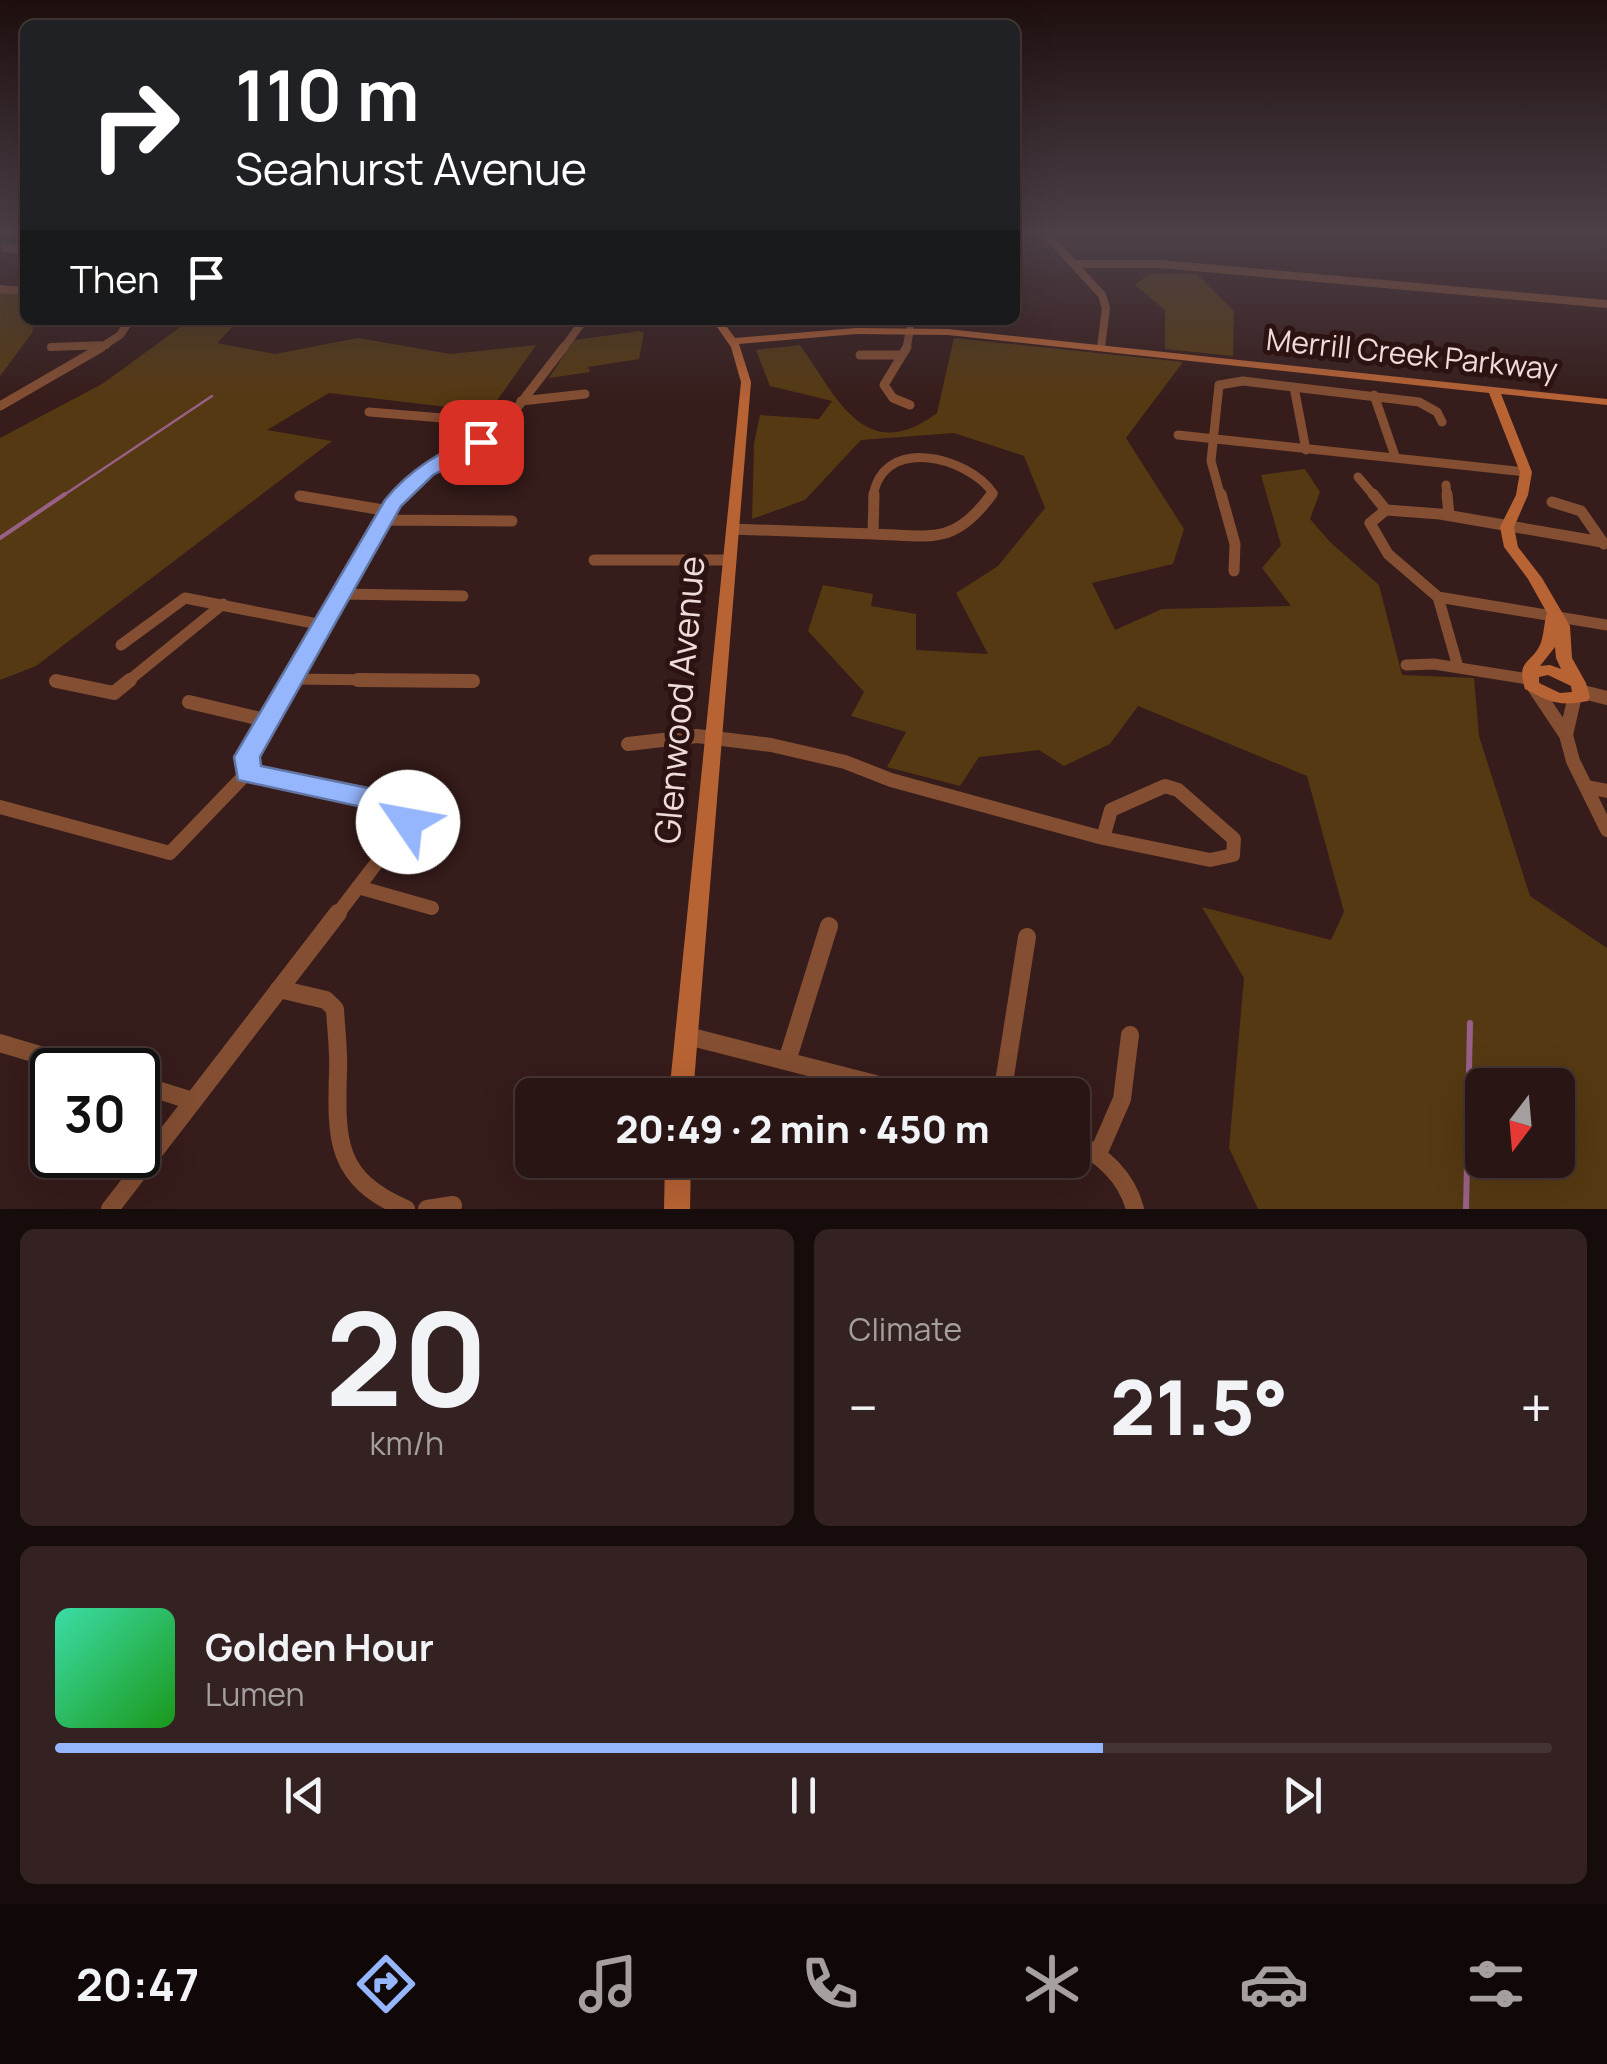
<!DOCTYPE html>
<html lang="en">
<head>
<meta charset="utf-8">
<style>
  :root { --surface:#281514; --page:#342222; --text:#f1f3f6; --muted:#a59fa0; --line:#443434; --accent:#95b6fd }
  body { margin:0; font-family:Manrope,sans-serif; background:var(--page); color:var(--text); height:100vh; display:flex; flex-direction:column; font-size:38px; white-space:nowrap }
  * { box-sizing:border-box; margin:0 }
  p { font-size:32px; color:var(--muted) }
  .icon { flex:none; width:55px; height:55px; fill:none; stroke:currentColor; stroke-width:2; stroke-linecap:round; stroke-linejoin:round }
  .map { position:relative; height:1209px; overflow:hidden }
  .details { display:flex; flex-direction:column; gap:20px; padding:20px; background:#160c0b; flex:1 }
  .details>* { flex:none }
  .hud { position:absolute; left:20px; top:20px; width:1000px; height:305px; border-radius:15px; box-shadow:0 10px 40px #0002,0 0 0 2px var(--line); background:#202124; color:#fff; overflow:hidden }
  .needle { width:65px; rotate:196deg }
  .buttons { position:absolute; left:1465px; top:1068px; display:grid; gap:20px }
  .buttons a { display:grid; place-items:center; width:110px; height:110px; border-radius:15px; background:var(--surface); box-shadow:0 10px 40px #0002,0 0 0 2px var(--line); font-size:50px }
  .speed { position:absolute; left:30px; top:1048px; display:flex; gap:20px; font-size:50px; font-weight:700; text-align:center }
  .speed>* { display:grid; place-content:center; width:130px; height:130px; border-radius:50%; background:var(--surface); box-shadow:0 10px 40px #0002,0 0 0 2px var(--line); line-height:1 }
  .speed .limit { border:5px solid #111; border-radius:15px; background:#fff; color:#111 }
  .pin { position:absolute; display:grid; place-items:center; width:85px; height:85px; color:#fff; margin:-42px; border-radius:20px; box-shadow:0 5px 15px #0006 }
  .me { position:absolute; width:110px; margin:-55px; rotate:303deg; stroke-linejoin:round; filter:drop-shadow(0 0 8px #0008) }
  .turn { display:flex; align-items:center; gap:35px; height:210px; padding:0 50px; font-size:45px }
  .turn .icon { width:130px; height:130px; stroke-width:2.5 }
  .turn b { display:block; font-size:70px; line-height:85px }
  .then { display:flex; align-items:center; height:95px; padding:0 50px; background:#0003; gap:20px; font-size:38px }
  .big { font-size:75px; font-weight:800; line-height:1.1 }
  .details .card { flex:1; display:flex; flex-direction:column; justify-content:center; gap:15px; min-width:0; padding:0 35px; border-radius:15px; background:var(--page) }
  .details .dial { align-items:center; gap:0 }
  .dial b { font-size:130px; line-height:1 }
  .song { display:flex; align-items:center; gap:30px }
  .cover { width:120px; height:120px; border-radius:15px; background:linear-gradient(135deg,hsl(160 70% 55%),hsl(120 70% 35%)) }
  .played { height:10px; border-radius:5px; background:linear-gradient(90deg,var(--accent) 70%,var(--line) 70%) }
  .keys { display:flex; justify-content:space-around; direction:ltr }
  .heat { display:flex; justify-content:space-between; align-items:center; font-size:55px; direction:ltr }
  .details .tiles { flex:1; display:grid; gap:20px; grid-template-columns:1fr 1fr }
  .card:last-child { grid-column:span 2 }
  .trip { position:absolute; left:515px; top:1078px; width:575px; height:100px; border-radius:15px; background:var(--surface); box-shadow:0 10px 40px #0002,0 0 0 2px var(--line); font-weight:800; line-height:100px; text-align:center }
  .tab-bar { display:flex; height:160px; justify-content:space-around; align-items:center; background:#100808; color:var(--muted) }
  .tab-bar .icon { width:70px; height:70px }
  .tab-bar .current { color:var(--accent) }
  .tab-bar b { font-size:45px; color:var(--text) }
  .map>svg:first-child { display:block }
  .green { fill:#553912; fill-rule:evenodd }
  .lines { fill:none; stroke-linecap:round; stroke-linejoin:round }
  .stream-far2 { stroke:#986087; stroke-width:2.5 }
  .stream-far1 { stroke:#986087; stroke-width:4 }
  .stream { stroke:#986087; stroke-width:6 }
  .street-far4 { stroke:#834e32; stroke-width:8 }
  .street-far3 { stroke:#834e32; stroke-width:9 }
  .street-far2 { stroke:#834e32; stroke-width:11 }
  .street-far1 { stroke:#834e32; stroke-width:14 }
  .street { stroke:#834e32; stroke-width:18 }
  .secondary { fill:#b86334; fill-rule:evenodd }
  .route { fill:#95b6fd; stroke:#6176a4; stroke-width:2.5 }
  .labels { text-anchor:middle; stroke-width:10; stroke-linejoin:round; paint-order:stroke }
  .far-street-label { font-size:30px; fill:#efdcda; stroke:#2c1211 }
  .street-label { font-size:35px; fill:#efdcda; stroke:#2c1211 }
</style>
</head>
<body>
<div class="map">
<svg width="1607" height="1209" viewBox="0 0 1607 1209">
  <rect width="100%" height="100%" fill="#361c1a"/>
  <!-- green -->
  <path class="green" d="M1149 274H1197L1234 311 1233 356 1165 349V310L1135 285Z
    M0 292 25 293V320H35L32 333 0 376Z
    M190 320H239L217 343 275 354 358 338 451 354 536 345 489 412 329 393 267 430 332 441 36 666 0 680V438L102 384Z
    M640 331 644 333 639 359 588 367 590 372 549 378 574 340Z
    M954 338 1183 362 1126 438 1184 529 1173 564 1092 583 1115 630 1162 609 1291 606 1262 568 1281 545 1261 475 1305 469 1320 492 1310 519 1330 542 1379 585 1402 675 1474 678 1479 736 1530 896 1607 948V1209H1258L1229 1148 1244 978 1202 907 1331 940 1344 912 1307 776 1138 706 1110 744 1064 766 1039 750 979 757 960 786 887 767 906 732 851 716 864 692 808 631 823 585 873 594 871 606 916 614V650L988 654 956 593 998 566 1045 508 1024 456 954 433 861 440 805 500 752 519 754 444 760 415 819 419 832 401 770 386 756 350 800 345C837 397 865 467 937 413ZM1558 1085V1160H1482V1085Z"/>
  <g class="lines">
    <!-- stream-far2 -->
    <path class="stream-far2" d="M61 497 212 396"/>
    <!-- stream-far1 -->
    <path class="stream-far1" d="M0 538 65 494"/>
    <!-- stream -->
    <path class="stream" d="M1466 1209 1470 1023"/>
    <!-- street-far4 -->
    <path class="street-far4" d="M1044 232 1102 295 1106 308 1101 347
      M6 248 25 250
      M21 264 25 263
      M1076 264H1161L1607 304
      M0 289 25 291
      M495 320H585
      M51 347 106 345
      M97 350 120 335 130 320
      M562 350 584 320
      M906 350 910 330"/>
    <!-- street-far3 -->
    <path class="street-far3" d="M907 347 884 385 893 398 910 405
      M860 355H901
      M1294 387 1306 450
      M1374 395 1395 456
      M521 401 585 394
      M0 406 102 347
      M369 412 504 423
      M1178 435 1526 472
      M1358 477 1375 497
      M1446 485 1447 497
      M300 496 306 497
      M398 497 427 474 503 426 564 347
      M873 497C882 435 967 456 993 493L990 497
      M1221 497 1211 461 1219 385 1243 381 1419 402 1437 412 1442 422"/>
    <!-- street-far2 -->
    <path class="street-far2" d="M1221 494 1235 544 1234 571
      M1373 494 1386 510 1370 523 1388 554 1438 597 1458 667
      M1447 494 1449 515
      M300 496 389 511
      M1552 502 1581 511 1604 544
      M1386 510 1440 514 1602 542
      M385 520 512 521
      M732 529 873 534
      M873 534C932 536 954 546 992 494
      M873 534 874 494
      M594 560H728
      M341 594 463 596
      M1438 597 1607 625
      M121 645 185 598 323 625
      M1406 665 1434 664 1528 679
      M292 679 473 681
      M56 681 62 682
      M127 682 223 604
      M287 682 401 494"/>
    <!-- street-far1 -->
    <path class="street-far1" d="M358 680 473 681
      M56 681 114 693 130 680
      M1534 687 1566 735 1573 761 1607 830
      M1583 692 1607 698
      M189 702 265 720
      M1566 735 1574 700
      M628 744 697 736 771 745 845 762 891 780 1103 838
      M247 773V757L289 680
      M247 773 397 804 408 810V822L336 916
      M1165 786 1178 790 1234 839 1233 855 1210 860 1103 838 1111 810Z
      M1587 787 1607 791
      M0 807 170 853 247 773
      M358 887 432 908"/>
    <!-- street -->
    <path class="street" d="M279 989 326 1000 335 1009C336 1030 339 1050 338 1071 336 1140 335 1179 406 1209
      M684 1035 918 1095
      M0 1043 90 1070
      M787 1061 829 926
      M138 1084 193 1101
      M1002 1095 1027 937
      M1072 1139C1102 1156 1126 1175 1135 1209
      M1098 1154 1122 1099 1130 1035
      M110 1209 338 913
      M427 1209 453 1205"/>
    <!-- secondary -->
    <path class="secondary" d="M712 320H722L735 338 856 328 948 329 1607 399V405L1501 394 1532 472 1528 495 1514 527 1518 547 1542 578 1570 626 1572 658 1586 683 1590 697 1588 701C1559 707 1550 702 1525 689 1516 660 1530 665 1540 645 1544 636 1544 622 1547 613L1528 579 1504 547 1500 527 1516 495 1520 472 1489 393 948 335 856 334 739 344 751 382 693 1095H669L741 382 731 347ZM1555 647 1556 658 1561 669 1550 665 1540 666ZM1548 675 1571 686 1572 692 1560 693 1539 683V677Z
      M665 1160H691L690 1209H664Z"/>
  </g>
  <!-- sky -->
  <linearGradient id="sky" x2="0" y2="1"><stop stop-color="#1e0f0e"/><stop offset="0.58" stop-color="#4c4049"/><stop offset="1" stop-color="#4c4049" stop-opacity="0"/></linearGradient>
  <rect width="1607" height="401" fill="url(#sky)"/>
  <!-- route -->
  <path class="route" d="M481 436 488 438V446L433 475 401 506 260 757 261 766 407 796 422 810 418 829 408 832 397 829 390 813 238 780 234 757 385 500C408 471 445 447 481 436Z"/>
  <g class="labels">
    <!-- far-street labels -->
    <g class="far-street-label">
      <text transform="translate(1412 355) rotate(6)" y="10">Merrill Creek Parkway</text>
    </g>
    <!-- street labels -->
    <g class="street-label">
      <text transform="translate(680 700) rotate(-85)" y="12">Glenwood Avenue</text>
    </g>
  </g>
</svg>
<div class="buttons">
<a><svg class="needle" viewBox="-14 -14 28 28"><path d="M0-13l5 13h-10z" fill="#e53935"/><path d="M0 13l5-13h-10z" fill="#a59fa0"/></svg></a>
</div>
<div class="speed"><div class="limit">30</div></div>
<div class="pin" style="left:481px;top:442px;background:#d93025"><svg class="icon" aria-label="arrive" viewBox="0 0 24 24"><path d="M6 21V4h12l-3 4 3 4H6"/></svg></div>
<svg class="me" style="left:408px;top:822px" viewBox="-20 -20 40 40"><circle r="19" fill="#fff"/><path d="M0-13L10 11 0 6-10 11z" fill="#95b6fd"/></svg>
<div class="trip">20:49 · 2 min · 450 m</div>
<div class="hud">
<div class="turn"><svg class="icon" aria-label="right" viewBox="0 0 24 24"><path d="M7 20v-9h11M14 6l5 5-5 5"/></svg><div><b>110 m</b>Seahurst Avenue</div></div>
<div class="then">Then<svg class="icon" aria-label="arrive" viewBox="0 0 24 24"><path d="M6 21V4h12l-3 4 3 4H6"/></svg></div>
</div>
</div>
<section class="details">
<div class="tiles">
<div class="card dial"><b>20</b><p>km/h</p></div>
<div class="card"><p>Climate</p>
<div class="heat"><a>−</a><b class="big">21.5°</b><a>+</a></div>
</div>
<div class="card">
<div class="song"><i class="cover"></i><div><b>Golden Hour</b><p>Lumen</p></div></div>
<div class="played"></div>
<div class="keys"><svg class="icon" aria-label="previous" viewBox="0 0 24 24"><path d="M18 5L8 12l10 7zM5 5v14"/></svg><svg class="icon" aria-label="pause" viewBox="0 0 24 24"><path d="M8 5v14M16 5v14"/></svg><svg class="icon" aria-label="next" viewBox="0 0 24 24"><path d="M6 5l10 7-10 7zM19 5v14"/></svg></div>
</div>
</div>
</section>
<nav class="tab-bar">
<b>20:47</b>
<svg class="icon current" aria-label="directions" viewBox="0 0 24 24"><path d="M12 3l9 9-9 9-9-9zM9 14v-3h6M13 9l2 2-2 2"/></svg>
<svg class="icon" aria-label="music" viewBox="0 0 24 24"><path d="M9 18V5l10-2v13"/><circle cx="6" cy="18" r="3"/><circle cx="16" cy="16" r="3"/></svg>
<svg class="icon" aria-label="phone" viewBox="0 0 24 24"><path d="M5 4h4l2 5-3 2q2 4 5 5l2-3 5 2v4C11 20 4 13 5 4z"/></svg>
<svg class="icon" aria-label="climate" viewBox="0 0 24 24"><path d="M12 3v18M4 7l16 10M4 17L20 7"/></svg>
<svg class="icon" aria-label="car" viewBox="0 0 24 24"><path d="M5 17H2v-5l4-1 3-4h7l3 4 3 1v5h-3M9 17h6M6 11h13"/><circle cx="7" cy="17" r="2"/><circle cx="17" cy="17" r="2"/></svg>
<svg class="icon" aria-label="filters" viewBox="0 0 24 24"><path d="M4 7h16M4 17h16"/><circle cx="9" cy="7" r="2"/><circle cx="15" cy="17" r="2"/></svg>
</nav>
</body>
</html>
